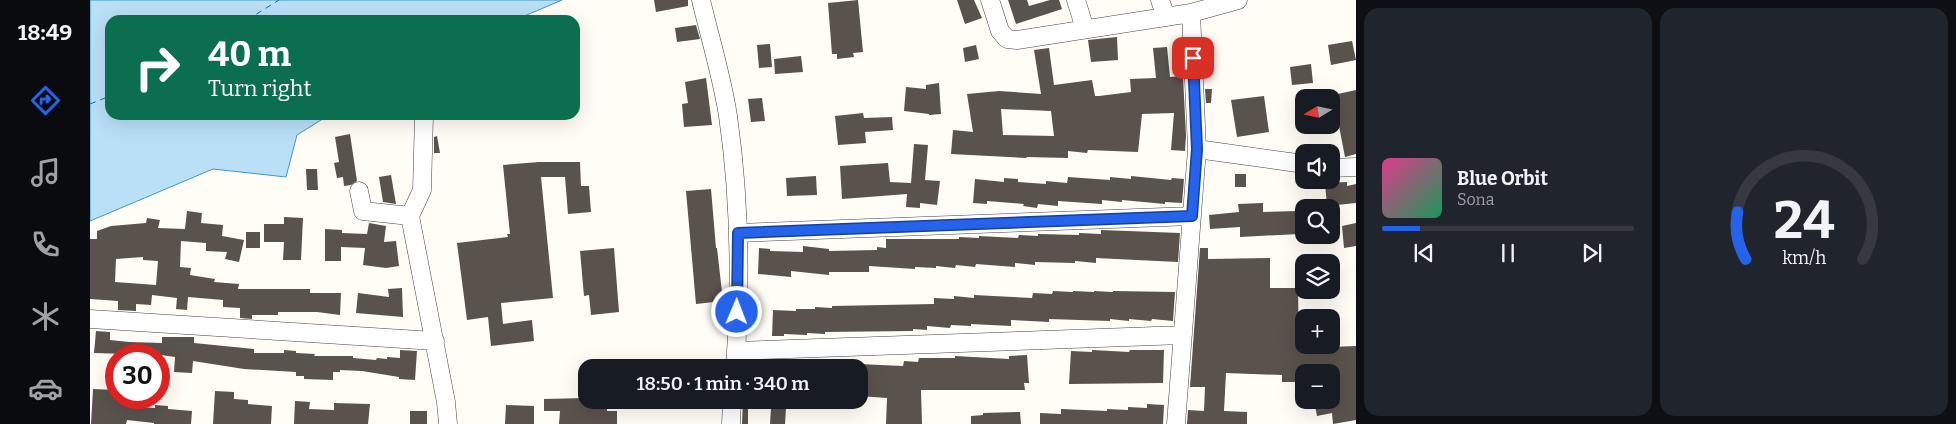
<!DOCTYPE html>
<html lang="en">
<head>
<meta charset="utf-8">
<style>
  :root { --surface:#171b24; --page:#20242c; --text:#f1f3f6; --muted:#9ea1a6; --line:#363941; --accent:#2563eb }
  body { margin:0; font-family:Bitter,serif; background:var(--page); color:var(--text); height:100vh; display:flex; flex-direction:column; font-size:19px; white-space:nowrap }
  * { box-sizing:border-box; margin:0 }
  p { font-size:16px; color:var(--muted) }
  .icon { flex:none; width:28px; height:28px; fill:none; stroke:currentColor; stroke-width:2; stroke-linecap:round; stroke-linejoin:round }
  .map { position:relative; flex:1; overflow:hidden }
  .details { display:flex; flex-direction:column; gap:8px; padding:8px; background:#0d0f14; width:600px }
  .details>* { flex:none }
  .banner { position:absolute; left:15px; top:15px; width:475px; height:105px; border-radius:15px; box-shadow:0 5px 20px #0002; background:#0b6e4f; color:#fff; overflow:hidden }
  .needle { width:32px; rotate:260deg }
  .controls { position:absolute; left:1205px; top:89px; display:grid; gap:10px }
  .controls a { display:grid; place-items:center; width:45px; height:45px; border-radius:10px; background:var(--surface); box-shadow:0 5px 20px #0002; font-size:25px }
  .speed { position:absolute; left:15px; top:344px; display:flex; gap:10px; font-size:25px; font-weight:700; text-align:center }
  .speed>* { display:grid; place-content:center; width:65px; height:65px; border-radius:50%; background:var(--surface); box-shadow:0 5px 20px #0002; line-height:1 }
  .speed .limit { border:8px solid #d22; background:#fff; color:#111 }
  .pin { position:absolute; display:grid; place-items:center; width:42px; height:42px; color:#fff; margin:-21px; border-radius:10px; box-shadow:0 2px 8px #0006 }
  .me { position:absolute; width:55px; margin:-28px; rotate:1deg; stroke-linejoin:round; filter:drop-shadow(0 0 4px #0008) }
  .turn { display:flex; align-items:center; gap:18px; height:105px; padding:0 20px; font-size:22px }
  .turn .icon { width:65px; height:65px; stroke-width:2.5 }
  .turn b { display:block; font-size:35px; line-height:42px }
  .details .tile { flex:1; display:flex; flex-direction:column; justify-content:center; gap:8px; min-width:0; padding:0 18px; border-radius:15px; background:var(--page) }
  .details .dial { align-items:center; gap:0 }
  .dial svg { height:130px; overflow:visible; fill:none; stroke:var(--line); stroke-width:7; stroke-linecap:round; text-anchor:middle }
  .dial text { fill:var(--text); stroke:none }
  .song { display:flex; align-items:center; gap:15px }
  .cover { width:60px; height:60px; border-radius:8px; background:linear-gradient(135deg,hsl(330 70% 55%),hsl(150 70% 35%)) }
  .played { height:5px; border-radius:2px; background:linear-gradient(90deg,var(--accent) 15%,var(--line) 15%) }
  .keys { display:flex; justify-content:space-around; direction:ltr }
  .details .tiles { flex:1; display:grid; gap:8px; grid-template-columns:repeat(2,1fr) }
  .trip { position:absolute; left:488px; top:359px; width:290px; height:50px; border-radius:15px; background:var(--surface); box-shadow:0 5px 20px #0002; font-weight:600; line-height:50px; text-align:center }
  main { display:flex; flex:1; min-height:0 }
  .menu { display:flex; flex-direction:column; width:90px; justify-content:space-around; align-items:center; background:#090b0e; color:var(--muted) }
  .menu .icon { width:35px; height:35px }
  .menu .active { color:var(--accent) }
  .menu b { font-size:22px; color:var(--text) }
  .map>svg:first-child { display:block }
  .water { fill:#b9e0f7; stroke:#3f96cf }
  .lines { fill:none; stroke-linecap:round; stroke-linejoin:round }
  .ferry { stroke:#1768a6; stroke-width:1; stroke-dasharray:6 5; stroke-linecap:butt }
  .building { fill:#5a524d; fill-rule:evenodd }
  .minor-casing { stroke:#444; stroke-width:19 }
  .minor { stroke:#fff; stroke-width:18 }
  .route-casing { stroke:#184099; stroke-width:12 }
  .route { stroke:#2563eb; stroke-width:9 }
</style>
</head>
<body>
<main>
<nav class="menu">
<b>18:49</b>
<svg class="icon active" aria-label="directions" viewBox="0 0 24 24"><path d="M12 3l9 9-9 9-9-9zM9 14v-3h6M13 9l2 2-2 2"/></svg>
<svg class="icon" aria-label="music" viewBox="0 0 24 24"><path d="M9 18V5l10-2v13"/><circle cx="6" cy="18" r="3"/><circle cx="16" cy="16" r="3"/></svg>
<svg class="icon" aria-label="phone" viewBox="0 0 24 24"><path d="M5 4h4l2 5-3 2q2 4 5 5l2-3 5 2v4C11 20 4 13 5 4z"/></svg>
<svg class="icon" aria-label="climate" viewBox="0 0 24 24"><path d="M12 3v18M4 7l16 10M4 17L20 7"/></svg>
<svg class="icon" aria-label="car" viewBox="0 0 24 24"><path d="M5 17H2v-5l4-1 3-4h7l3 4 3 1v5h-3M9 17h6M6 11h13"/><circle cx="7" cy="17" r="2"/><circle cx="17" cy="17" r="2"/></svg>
</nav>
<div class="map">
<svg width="1266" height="424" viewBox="0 0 1266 424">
  <rect width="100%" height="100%" fill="#fffdf5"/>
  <!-- water -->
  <path class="water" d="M0 0H472L425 20H20V115H239L207 135 196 177 123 169 0 221Z"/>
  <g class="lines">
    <!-- ferry -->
    <path class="ferry" d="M157 20 189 0
      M0 104 20 96"/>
  </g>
  <!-- building -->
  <path class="building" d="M564 0H598V6L566 12Z
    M768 0 773 52 763 53 764 57 747 59V54H742L738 3Z
    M867 0H884L892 18 875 24Z
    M918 0H937L939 6 960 0H969L972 9 926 24Z
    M606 25 610 39 587 42 585 28Z
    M1027 37 1028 60 1001 62 998 40Z
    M1262 41 1266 60 1241 65 1238 45Z
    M680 44 682 67 669 68 667 45Z
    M886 45 889 59 875 62 873 48Z
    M1077 47 1080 77 1093 76 1096 136 1095 151 1081 150 1084 113 1052 114 1048 152 998 150 997 153 978 151V158L937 157 936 158 861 154 863 130 883 132 877 94 909 91 951 94 944 50 959 48 964 85 1002 80 1005 96H1009L1041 92 1040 79 1066 78 1063 48ZM911 109 961 111 964 136 913 135Z
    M711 56 713 72 685 74 684 59Z
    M1221 64 1223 83 1202 85 1200 67Z
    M616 78 622 125 594 127 592 104 598 103 595 82Z
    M849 83 851 114 839 115V114L814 111 816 87 836 89V85Z
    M1115 89H1122L1121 103H1116Z
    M1266 90V154L1255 157 1243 95Z
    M1174 96 1179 132 1147 137 1141 100Z
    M672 98 675 121 661 122 658 99Z
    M773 113 774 118 802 117 803 130 775 132 776 143 748 145 745 116Z
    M260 134 267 181 261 185 254 186 253 177 247 178 244 163 249 162 245 137Z
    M347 136 350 153H344V137Z
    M824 144 838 145 835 180 850 181 847 205 830 203V208L816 207 817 194 752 199 750 166 798 163 800 182 821 183Z
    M449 162H490L491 186H499L501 212 478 214 475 177H451L463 298 411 303 413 324 442 320 444 341 401 346 398 317 377 320 367 243 418 237 417 234H420L413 165Z
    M216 169H227L228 190H217Z
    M1145 174H1156V187H1145Z
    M301 175 306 204 293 202 289 177Z
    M726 176 727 195 697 196 696 178Z
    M1041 176 1081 180 1082 178 1094 179 1092 203 1075 202V204L1032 200V202L1012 200V204L968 201V206L948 204 947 208 933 206 934 204 897 201V204L883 203 885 179 914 182V178L928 179V182L956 184V181L977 183 978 177 1020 180V177L1041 179Z
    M1257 182V186L1266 184V203L1237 206 1235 183Z
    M621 189 626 248H627L633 301 606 304 596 191Z
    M1173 203V212L1208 211 1209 234 1150 237V227L1120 229 1119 215 1149 212 1148 204Z
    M97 211 112 213 111 223 133 225 132 236 154 240 149 262 135 259 137 252 116 251V243L91 241 90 267 101 268 100 275 125 279 124 282 149 284 148 289H220V293H251L250 315 227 312H188V315H162V319L150 318V308L133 307V300L98 297 97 310 86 309 87 298 62 295 61 305 46 304V311L28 310V301L0 299V239H7V231L21 226 56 223 57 218 70 220 68 228 95 229ZM53 257V260L68 261 66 285 25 282 26 259Z
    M194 217 213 218 211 260H193L194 242H174V224H194Z
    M279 223 296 226 294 242 306 241 309 266 296 268 273 265 275 248 251 247V261H235V229L252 230V233L277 234Z
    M1266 223V246L1254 248 1252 226Z
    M1011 230 1090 233 1088 262 1006 258V263L985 261V263L945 262V265L925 263V267L886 264 885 267 866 265 865 268 846 266V268L825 267V269L779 266V272H739V275L701 271V277L668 274 669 248 680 249V251L713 252V246L739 249V251L787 250V247L796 248V239H869V237L889 238V236L928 238 929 235 948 236V234L989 235V233L1011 234Z
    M156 232H170V248H156Z
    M524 248 529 312 501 315 499 295 494 296 490 251Z
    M1110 248H1118V259L1180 258V288H1208L1209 352H1231V349L1241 347 1266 346V420L1243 424 1242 413 1227 416 1224 400H1241V370L1206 371V382H1192V375L1136 373 1134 411 1157 412V424H1097L1098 410 1114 411 1115 387H1100Z
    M312 288 313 317 266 313 268 293 299 297 298 289Z
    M963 291 983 292V291L1004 292V291L1023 292V291L1085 292 1083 321 1062 319 1061 321 1039 319V321L1020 319V321L959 319V322L921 320V326L881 324V326L861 325 860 328 837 326V330L823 329V331L735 332V334L717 333V335L694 334V336H682L683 310 706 311V309H725V307L742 308V306L844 304V298L864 299V296L884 298V295L942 298 943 293 962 294Z
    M6 331 20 332V340L39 342 72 343V337H104V343L164 349V353H194V350L206 351V353L225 354 224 356H263V358L286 360 287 358 297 359V357L310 358V350L327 351 325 380 309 379V377L272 371 250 370V372H243V380L214 379V376H206V372L154 369 103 361 102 373 84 372 85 357 71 355 4 353Z
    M1002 350 1039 352 1040 350H1074L1073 383 979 384 981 351 1002 352Z
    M937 355 939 383H934L935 390H831L832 424H796L797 398 769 396V364L813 366 814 361 828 362 829 358H865V356L919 359V356Z
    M3 389 26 390V398H38V406L65 408V405L78 406V409L102 411 101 424H64V423L37 420 36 424H1Z
    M125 391 144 392V399L158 400V404L182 406 181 424H123Z
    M496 398V401H517V411H527V424H469L470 411H454V399Z
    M205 401 220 402 219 409 244 410V403L280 404 278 424H204Z
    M653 401H658V424H652Z
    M1057 404 1074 405 1073 424H950V413L971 414V409L1017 411V409L1038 410V407L1057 408Z
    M416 405 444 406V424H415Z
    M681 408H696L695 424H680Z
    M320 411H337V424H320Z
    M930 412 931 424H881V416L893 415V413Z"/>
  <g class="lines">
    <defs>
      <path id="minor" d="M611 0C620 38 632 77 638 116 650 199 651 284 645 368
        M900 0 910 31 917 39 927 40 1101 13 1148 0
        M986 0 995 29
        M1070 0 1076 17
        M334 115 332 190 320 216 356 402 358 424
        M1107 149 1214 164
        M1241 168 1266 167
        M269 191 273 211 320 216
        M648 233 1102 216
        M0 319 345 341
        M646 351 1093 335
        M641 424 642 400
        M1086 424 1107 149 1101 13"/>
    </defs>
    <!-- minor casing -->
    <use href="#minor" class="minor-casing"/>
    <!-- minor -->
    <use href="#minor" class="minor"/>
  </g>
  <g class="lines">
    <defs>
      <path id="route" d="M647 312 648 233 1102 216 1107 149 1103 58"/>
    </defs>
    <!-- route casing -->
    <use href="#route" class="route-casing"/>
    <!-- route -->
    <use href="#route" class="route"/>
  </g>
</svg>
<div class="controls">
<a><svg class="needle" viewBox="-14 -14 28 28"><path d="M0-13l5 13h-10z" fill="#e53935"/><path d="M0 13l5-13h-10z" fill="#9ea1a6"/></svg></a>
<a><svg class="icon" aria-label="sound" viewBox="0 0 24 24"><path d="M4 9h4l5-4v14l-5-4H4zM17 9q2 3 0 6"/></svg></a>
<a><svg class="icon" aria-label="search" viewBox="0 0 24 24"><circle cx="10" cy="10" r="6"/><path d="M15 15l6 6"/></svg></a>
<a><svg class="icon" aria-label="layers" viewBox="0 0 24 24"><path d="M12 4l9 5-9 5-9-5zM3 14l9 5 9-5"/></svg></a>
<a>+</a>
<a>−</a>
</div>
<div class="speed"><div class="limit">30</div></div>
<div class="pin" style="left:1103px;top:58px;background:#d93025"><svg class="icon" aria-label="arrive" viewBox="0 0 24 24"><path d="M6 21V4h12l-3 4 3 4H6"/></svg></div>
<svg class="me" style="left:647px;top:312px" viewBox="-20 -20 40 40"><circle r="17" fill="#2563eb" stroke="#fff" stroke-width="3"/><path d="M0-11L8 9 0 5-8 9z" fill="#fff"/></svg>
<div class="trip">18:50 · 1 min · 340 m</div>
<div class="banner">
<div class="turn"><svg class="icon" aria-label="right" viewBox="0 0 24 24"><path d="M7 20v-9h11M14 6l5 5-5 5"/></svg><div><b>40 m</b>Turn right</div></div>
</div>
</div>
<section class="details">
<div class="tiles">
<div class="tile">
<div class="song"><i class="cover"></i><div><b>Blue Orbit</b><p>Sona</p></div></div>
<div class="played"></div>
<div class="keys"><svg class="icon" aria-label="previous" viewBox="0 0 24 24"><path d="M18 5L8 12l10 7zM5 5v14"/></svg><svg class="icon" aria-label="pause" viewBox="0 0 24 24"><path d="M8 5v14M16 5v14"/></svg><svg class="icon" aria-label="next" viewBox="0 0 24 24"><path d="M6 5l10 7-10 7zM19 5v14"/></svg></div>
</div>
<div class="tile dial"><svg viewBox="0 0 100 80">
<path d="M14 69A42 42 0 1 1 86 69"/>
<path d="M14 69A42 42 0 0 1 9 40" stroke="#2563eb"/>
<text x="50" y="56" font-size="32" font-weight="700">24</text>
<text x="50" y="72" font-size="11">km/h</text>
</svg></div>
</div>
</section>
</main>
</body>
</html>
